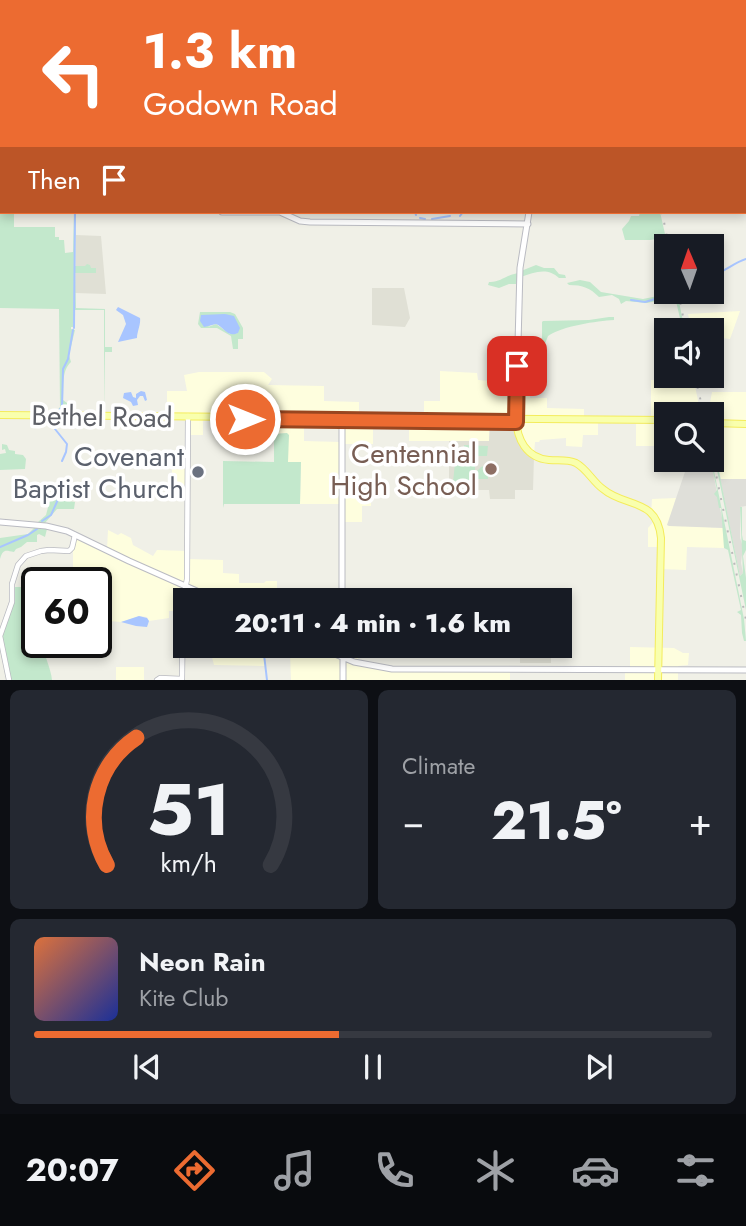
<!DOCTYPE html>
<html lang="en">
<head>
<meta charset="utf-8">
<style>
  :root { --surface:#171b24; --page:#242831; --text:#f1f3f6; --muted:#9ea1a6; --line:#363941; --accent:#ec6b31 }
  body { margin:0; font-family:Jost,sans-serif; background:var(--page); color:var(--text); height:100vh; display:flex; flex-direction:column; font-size:26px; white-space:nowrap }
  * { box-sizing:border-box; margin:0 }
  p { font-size:23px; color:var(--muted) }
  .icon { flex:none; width:38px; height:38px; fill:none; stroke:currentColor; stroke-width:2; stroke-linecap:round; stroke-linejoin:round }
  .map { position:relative; height:680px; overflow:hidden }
  .panel { display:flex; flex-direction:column; gap:10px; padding:10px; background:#0d0f14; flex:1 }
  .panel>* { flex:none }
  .guide { position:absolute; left:0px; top:0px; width:747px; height:214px; box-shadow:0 4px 10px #0003; background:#ec6b31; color:#fff; overflow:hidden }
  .needle { width:46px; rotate:358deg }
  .fabs { position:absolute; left:654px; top:234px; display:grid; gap:14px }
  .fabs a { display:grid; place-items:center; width:70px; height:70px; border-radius:0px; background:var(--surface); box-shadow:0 4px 10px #0003; font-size:35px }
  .speed { position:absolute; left:21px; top:567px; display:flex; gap:14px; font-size:35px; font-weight:700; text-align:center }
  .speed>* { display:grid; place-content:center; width:91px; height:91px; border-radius:50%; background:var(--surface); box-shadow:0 4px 10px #0003; line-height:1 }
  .speed .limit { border:4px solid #111; border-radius:10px; background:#fff; color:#111 }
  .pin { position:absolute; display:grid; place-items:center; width:60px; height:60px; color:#fff; margin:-30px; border-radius:14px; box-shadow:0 4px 10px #0006 }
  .me { position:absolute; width:77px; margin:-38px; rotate:90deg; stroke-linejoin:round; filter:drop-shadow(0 0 5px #0008) }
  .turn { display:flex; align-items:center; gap:24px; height:147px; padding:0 28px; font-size:32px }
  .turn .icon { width:91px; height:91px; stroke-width:2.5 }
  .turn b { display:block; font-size:49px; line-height:60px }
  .then { display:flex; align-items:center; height:66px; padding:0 28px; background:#0003; gap:14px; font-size:26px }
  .big { font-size:52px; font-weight:800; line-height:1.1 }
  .panel .widget { flex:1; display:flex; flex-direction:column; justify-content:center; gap:10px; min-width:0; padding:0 24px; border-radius:10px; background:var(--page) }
  .panel .dial { align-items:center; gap:0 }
  .dial svg { height:182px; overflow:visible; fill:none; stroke:var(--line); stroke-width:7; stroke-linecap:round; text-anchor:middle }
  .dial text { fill:var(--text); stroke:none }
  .song { display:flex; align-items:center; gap:21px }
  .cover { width:84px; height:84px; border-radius:10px; background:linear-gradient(135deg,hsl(20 70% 55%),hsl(230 70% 35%)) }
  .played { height:7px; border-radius:4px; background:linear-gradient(90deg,var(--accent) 45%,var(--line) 45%) }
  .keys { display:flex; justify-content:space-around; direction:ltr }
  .heat { display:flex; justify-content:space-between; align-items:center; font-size:38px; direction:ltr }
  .panel .tiles { flex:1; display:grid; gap:10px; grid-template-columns:1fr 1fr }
  .widget:last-child { grid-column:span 2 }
  .trip { position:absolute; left:173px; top:588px; width:399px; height:70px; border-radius:0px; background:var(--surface); box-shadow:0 4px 10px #0003; font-weight:800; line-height:70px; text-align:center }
  .tabs { display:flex; height:112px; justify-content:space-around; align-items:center; background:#090b0e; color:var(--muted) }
  .tabs .icon { width:49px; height:49px }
  .tabs .on { color:var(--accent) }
  .tabs b { font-size:32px; color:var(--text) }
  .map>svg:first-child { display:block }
  .commercial { fill:#fefede }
  .industrial { fill:#dfdfd9 }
  .education { fill:#e0e0d5 }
  .green { fill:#c3e8cc; fill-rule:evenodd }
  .water { fill:#a8c5ff }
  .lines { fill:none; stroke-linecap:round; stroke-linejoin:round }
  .stream { stroke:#a8c5ff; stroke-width:2 }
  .taxiway { stroke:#d4d4d0; stroke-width:3.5 }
  .runway { stroke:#d4d4d0; stroke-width:10 }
  .tertiary-casing { stroke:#b9bac0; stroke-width:6 }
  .secondary-casing { stroke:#babbc2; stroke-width:7 }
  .primary-casing { stroke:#f4ec5c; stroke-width:8 }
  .tertiary { stroke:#fff; stroke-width:4.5 }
  .secondary { stroke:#fff; stroke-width:5 }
  .primary { stroke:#f9ffad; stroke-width:6 }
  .rail { stroke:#b9b9ba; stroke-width:2; stroke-dasharray:2 9; stroke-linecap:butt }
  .route-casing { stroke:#994620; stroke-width:18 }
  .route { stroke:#ec6b31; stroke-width:12 }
  .education-dot { fill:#8d6e63; stroke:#fff; stroke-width:2.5 }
  .worship-dot { fill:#6b7280; stroke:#fff; stroke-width:2.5 }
  .labels { text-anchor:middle; stroke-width:7; stroke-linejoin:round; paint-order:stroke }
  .street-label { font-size:28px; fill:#5e6067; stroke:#fff }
  .education-label { font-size:28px; fill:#785e54; stroke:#fff; text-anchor:end }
  .worship-label { font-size:28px; fill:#5b616d; stroke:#fff; text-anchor:end }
</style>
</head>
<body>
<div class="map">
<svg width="746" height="680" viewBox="0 0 746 680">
  <rect width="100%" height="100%" fill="#f0f0e7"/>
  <!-- commercial -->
  <path class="commercial" d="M740 311 730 339 712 337V331H692L688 314Z
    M440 371 477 373 478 380 502 382V390H517V379L530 380V398H547V408L584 409V423H598V435H583L582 447 566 446V438L540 440 539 442H535L534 454 525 451 513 418 424 417V401H440Z
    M199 372H264L272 379 268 385 324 386V401L359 402V416L167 415V391H187L184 375Z
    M651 380 694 381 701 415H667V446H636V424H651Z
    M712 392H746V479H721L712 437V434L715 433 712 425V415H710L709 408Z
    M192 420H203V435H188V421Z
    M224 420H236V439H224Z
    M272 421H304V441L340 442 339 423 373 422V444H342V489H371V506H362V522H342V504H300L301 463 288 462 287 433 274 434Z
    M409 421 490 422 489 441H409Z
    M172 467H188V485H172Z
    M676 498 668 525 724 528V548L687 547 686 570 660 569V547H648V528L655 520 651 514 652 499Z
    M108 530 118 535 121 533 131 538 133 545 153 556 157 550 187 551 188 559 223 560V573L239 574V583H264L266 581H277V595H342V600H258L260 594 257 600H186L185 609H183L182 611H169V618L149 621 147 617 139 616 121 622 96 620V583H73V548L77 535 107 549Z
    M209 646H263L265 666 214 665Z
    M274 646H358V663L373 667 510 669V680H291L290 653Z
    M630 647 674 648 683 653H689L688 665 678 666V680H625V673L630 672Z
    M116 667H144V680H116Z"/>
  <!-- industrial -->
  <path class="industrial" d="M689 460H712L713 466 712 467 724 528 669 526 667 525Z
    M720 479H746V506L740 507V538L743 547 741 563 743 573 740 576Z"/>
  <!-- education -->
  <path class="education" d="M76 235 101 236 106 294 75 293Z
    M372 288H404L410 318 405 327 372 325Z
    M490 422 514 424 534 457 533 490H515V499H490L489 490H469V482H449V441H489Z
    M520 646H551V663H520Z"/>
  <!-- green -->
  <path class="green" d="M0 0H94V2H2V208H0Z
    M354 0H548L547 2H354Z
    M0 211 14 212V227H55V237H59V240H64L65 253 73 252 74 212H76L75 266H85L87 264 90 265 91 268H96V273H75L76 308 105 309V347H112V352H105L104 412V310H74L75 327H71V329L75 330 69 355 71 362C61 371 64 387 63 400L71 406V408L61 411 58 413 56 412 60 407 59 309 0 308Z
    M640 212H660L668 247 667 248 664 238 650 240H625L622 229 629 221 631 216H639Z
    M536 265 544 268H554L559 274 565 275 566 278H559C548 267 534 272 521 277V271Z
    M519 273 516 284H509L499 288 488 285 489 282C500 283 507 274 519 273Z
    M580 280 590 282 601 292 643 299 677 292 685 331H683L675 297 647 303 626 301 621 304 619 299 612 295 599 297C590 288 583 285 569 285L567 283Z
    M200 312H230L235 314 243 328V339H238V349H233L231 336 217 328H201L198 324ZM225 314 238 333 230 334 216 324 208 327Z
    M609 317H614V320C597 321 562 326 548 336L543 349H536L520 354V347L542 341V322L543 321 589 320Z
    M287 433 289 435 288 462H301L300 504H224L223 508V461L274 462V434Z
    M712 437 740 576 743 573 740 507H742V535L743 540 746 541V550L743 556 746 578V610L712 446Z
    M2 444 7 445 9 450 15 451V454L23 455 26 459 25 469 0 470V454L6 453 5 449 2 450Z
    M464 445 488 446 487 456H464Z
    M455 463 475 465V473L481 467 488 465V479H474V474L469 482H453Z
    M713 466 744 619 746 641H744L742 633 741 615 737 612 741 610 728 550 724 548 721 508H719L717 497 714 494 717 490 712 467Z
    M64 487V492L59 499 61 500 75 502 74 509H57L45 523 38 522 46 515 52 492Z
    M36 526 47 529 45 537 39 534 37 535V542H27L21 547 16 549 14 552C5 550 3 549 0 559V538L28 534Z
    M13 587H37V642H44C43 656 51 667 52 680H11L6 654 2 641 3 630 14 599Z"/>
  <!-- water -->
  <path class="water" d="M118 307 140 318C141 324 137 332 137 338L118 342 126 324 123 315 116 310Z
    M225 314 234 316 240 328 238 333C228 338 225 328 216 324L204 327 200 321 201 315Z
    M141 391 145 392 147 400 145 401 143 396H140L137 400 138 405 133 406 131 402 123 398 124 393 131 392 133 397 136 398V394Z
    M139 616 147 618 149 621 147 627 136 626 121 622Z"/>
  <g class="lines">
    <!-- stream -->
    <path class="stream" d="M439 2V0
      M415 212 416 215
      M460 216 463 212
      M420 218 425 219
      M432 219 450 216
      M712 275C725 272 733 263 746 259
      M631 300 645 302 675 293
      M74 328 75 212
      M57 413 62 407 63 369 68 359 73 330
      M54 423 55 429 67 444 66 452 62 461
      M42 521 51 515 60 495
      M0 547 28 535 37 529
      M263 646 267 680"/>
    <!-- taxiway -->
    <path class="taxiway" d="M98 2 99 0
      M296 2 298 0"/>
    <!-- runway -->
    <path class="runway" d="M258 2 259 0"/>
    <defs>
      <path id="tertiary" d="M9 680 0 636 12 602V584L18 565 26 556 41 551 49 550 69 551 72 548 75 535
        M157 680 160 678 182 679 183 600 187 579 188 416"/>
      <path id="secondary" d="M645 0 646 2
        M548 2 549 0
        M746 172V173
        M0 210H2
        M222 212H280L300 221 310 222 528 224
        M342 417V600
        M516 419 520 268 529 212
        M0 522 46 526 67 531 129 561 217 600
        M316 646 354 662 392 669 746 670
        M343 646V680"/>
      <path id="primary" d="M0 415 667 420
        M516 419C517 439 526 458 549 460 558 461 567 459 576 463 587 469 593 482 603 489 625 508 657 497 661 538L658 680
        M712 423 746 424"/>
    </defs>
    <!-- tertiary casing -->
    <use href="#tertiary" class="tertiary-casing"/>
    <!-- secondary casing -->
    <use href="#secondary" class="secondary-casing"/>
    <!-- primary casing -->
    <use href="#primary" class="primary-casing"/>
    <!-- tertiary -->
    <use href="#tertiary" class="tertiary"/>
    <!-- secondary -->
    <use href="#secondary" class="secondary"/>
    <!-- primary -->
    <use href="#primary" class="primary"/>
    <!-- rail -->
    <path class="rail" d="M620 0V2
      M662 212 669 247
      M678 292 686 331
      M695 376 704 415
      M712 455 746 620"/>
  </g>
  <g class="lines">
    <defs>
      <path id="route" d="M245 419 516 422 517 366"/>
    </defs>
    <!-- route casing -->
    <use href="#route" class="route-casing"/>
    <!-- route -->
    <use href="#route" class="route"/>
  </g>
  <!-- markers -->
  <circle class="education-dot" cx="491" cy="469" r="7"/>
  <circle class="worship-dot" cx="198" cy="472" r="7"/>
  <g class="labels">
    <!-- street labels -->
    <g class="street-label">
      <text transform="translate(102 416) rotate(1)" y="10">Bethel Road</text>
    </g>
    <!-- education labels -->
    <g class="education-label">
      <text x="477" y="463">Centennial<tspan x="477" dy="32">High School</tspan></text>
    </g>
    <!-- worship labels -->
    <g class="worship-label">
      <text x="184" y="466">Covenant<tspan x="184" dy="32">Baptist Church</tspan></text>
    </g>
  </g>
</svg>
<div class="fabs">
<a><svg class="needle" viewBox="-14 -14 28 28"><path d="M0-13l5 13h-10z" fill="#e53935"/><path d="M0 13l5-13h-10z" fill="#9ea1a6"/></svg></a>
<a><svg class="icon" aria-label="sound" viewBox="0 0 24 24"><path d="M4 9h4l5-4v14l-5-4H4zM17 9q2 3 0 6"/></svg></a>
<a><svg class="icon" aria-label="search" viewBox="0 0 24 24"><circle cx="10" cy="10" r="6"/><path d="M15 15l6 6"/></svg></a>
</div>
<div class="speed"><div class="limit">60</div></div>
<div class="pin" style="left:517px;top:366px;background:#d93025"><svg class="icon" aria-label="arrive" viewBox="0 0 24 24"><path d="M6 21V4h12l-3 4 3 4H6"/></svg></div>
<svg class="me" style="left:245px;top:419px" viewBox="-20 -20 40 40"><circle r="17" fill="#ec6b31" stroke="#fff" stroke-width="3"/><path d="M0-11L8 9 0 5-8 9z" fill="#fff"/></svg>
<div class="trip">20:11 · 4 min · 1.6 km</div>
<div class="guide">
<div class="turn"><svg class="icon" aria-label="left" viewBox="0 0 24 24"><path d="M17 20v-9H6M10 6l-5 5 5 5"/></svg><div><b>1.3 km</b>Godown Road</div></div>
<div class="then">Then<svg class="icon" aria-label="arrive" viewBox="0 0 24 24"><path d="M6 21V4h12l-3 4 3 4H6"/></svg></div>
</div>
</div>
<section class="panel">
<div class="tiles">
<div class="widget dial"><svg viewBox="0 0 100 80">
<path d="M14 69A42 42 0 1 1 86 69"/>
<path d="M14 69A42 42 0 0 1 27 13" stroke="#ec6b31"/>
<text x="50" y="56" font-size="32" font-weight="700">51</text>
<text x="50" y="72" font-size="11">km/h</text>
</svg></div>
<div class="widget"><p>Climate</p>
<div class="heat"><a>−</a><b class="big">21.5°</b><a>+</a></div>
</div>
<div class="widget">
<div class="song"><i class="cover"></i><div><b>Neon Rain</b><p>Kite Club</p></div></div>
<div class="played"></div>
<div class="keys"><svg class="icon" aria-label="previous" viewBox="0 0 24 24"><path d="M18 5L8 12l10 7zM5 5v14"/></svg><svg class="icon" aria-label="pause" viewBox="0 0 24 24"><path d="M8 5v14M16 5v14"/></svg><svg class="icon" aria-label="next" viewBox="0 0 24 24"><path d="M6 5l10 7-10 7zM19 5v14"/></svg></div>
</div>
</div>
</section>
<nav class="tabs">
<b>20:07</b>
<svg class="icon on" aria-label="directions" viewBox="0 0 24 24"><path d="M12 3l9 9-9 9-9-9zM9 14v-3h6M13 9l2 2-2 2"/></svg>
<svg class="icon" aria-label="music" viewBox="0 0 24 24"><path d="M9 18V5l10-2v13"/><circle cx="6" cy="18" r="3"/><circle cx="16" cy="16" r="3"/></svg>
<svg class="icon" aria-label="phone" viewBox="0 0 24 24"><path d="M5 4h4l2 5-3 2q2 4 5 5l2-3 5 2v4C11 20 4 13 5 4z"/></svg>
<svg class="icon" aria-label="climate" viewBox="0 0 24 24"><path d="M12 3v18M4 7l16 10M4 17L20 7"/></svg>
<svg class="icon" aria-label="car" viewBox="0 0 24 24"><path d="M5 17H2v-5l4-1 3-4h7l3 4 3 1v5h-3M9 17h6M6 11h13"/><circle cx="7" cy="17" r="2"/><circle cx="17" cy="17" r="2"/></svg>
<svg class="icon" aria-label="filters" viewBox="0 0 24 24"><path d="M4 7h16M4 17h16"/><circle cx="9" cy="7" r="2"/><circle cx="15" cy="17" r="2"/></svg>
</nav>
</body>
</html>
